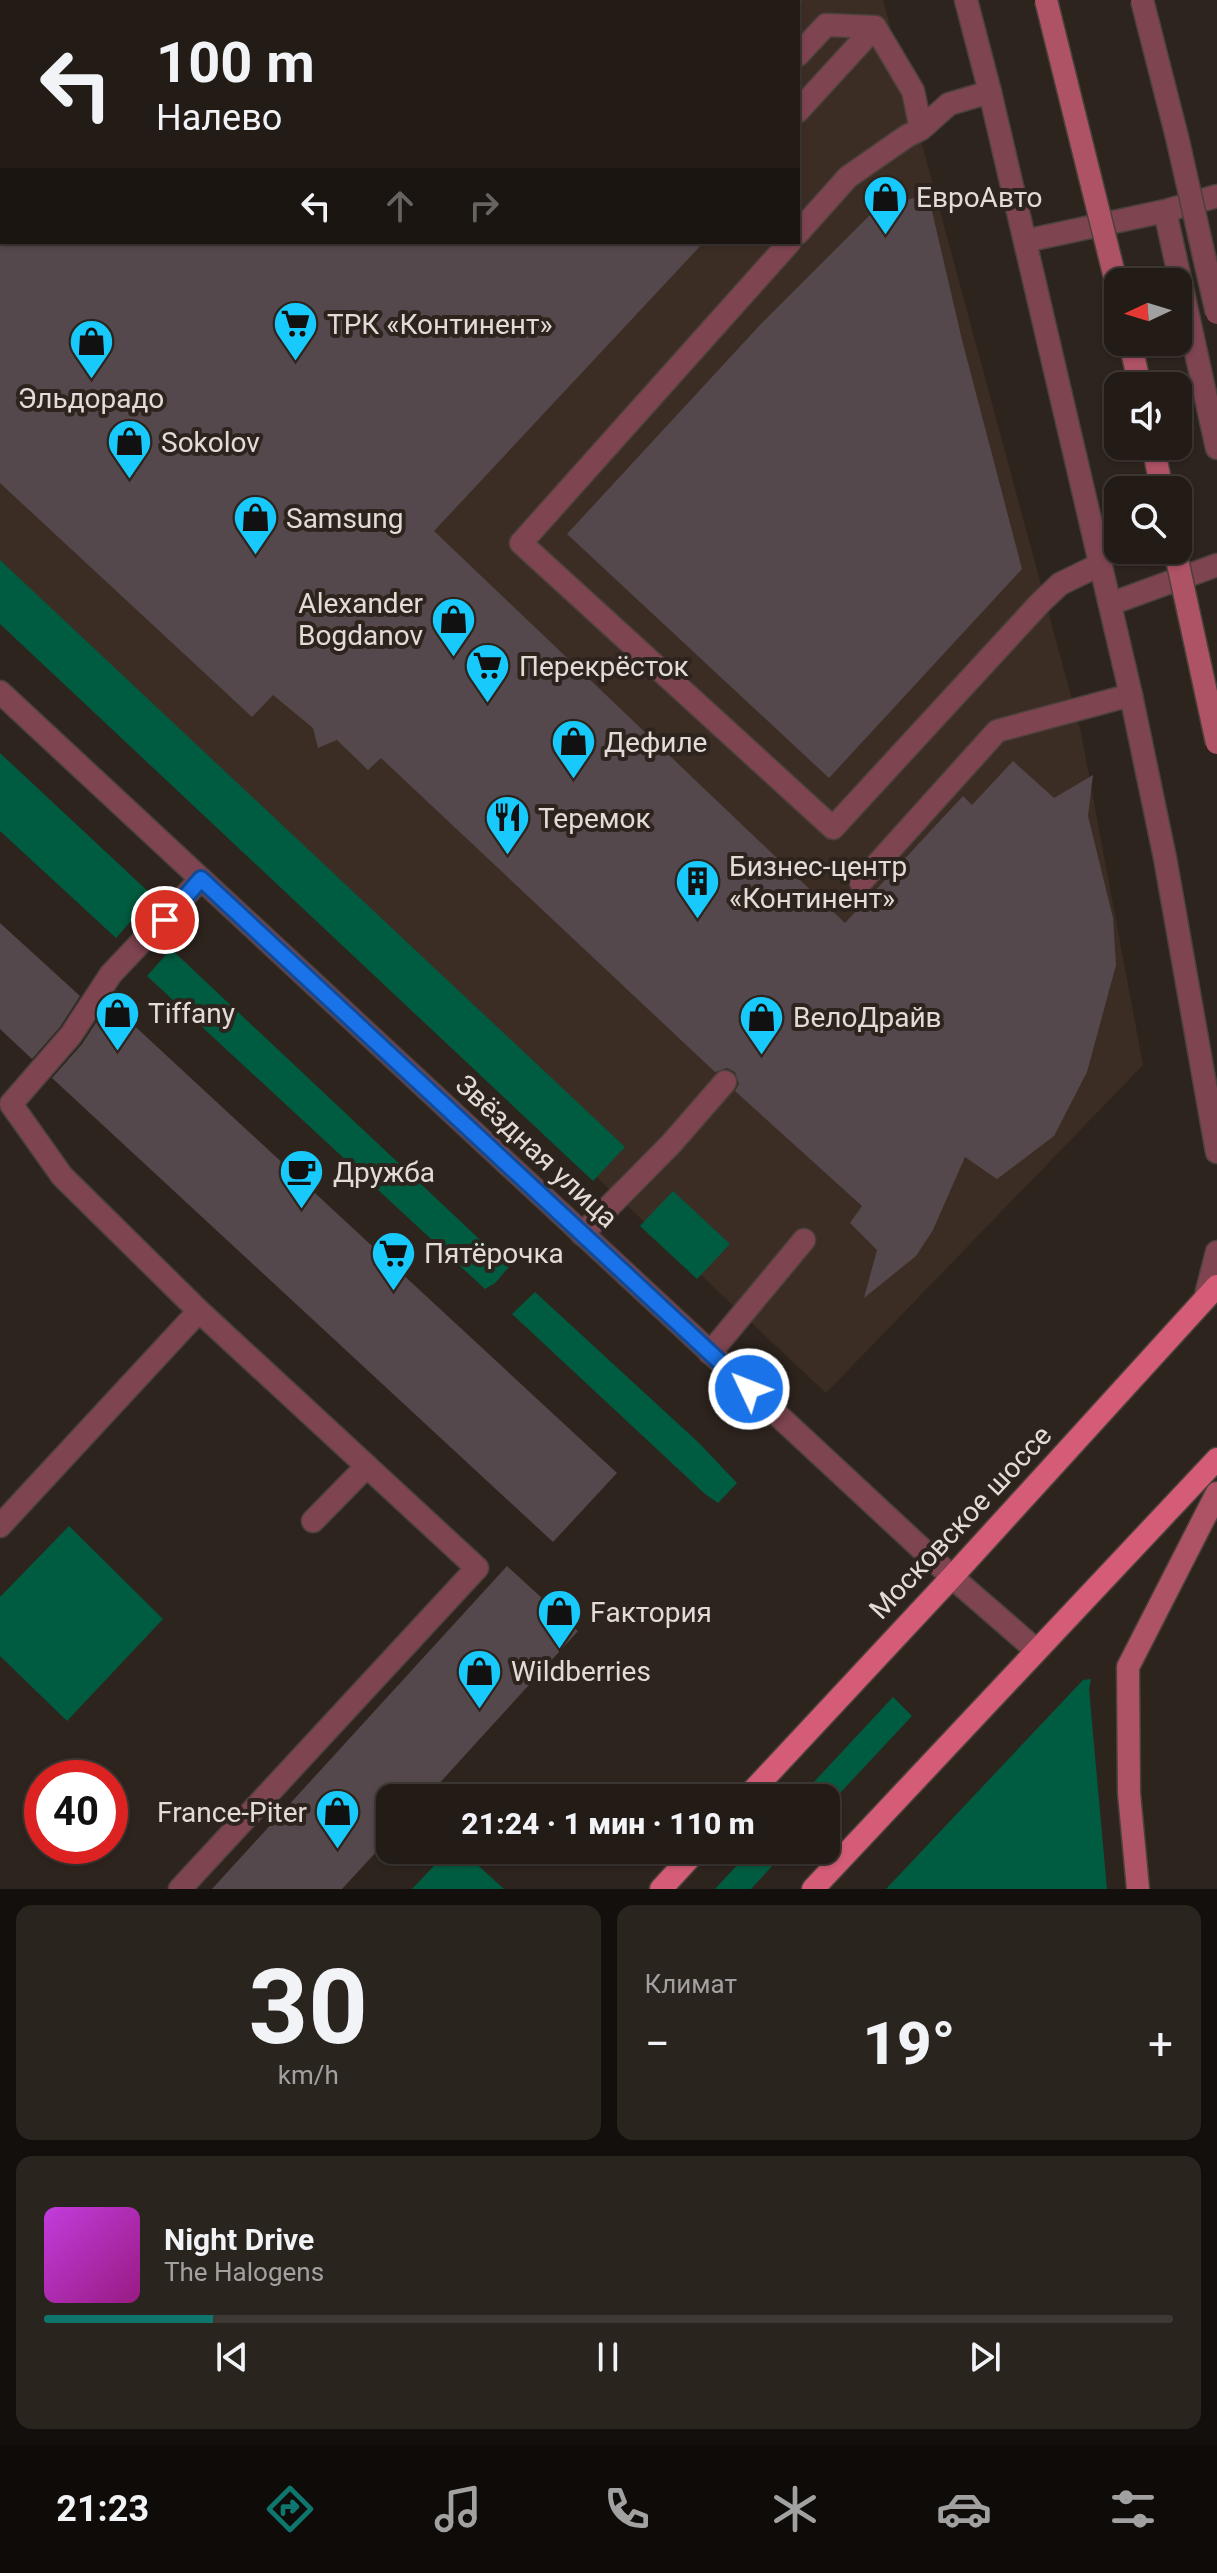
<!DOCTYPE html>
<html lang="ru">
<head>
<meta charset="utf-8">
<style>
  :root { --surface:#221b16; --page:#2a241f; --text:#f1f3f6; --muted:#a2a1a1; --line:#3f3935; --accent:#0f766e }
  body { margin:0; font-family:Roboto,sans-serif; background:var(--page); color:var(--text); height:100vh; display:flex; flex-direction:column; font-size:30px; white-space:nowrap }
  * { box-sizing:border-box; margin:0 }
  p { font-size:26px; color:var(--muted) }
  .icon { flex:none; width:44px; height:44px; fill:none; stroke:currentColor; stroke-width:2; stroke-linecap:round; stroke-linejoin:round }
  .map { position:relative; height:1889px; overflow:hidden }
  .details { display:flex; flex-direction:column; gap:16px; padding:16px; background:#130f0c; flex:1 }
  .details>* { flex:none }
  .banner { position:absolute; left:0px; top:0px; width:800px; height:244px; box-shadow:0 2px 6px #0004,0 0 0 2px var(--line); background:#221b16; color:var(--text); overflow:hidden }
  .needle { width:52px; rotate:266deg }
  .tools { position:absolute; left:1104px; top:268px; display:grid; gap:16px }
  .tools a { display:grid; place-items:center; width:88px; height:88px; border-radius:16px; background:var(--surface); box-shadow:0 2px 6px #0004,0 0 0 2px var(--line); font-size:40px }
  .speed { position:absolute; left:24px; top:1760px; display:flex; gap:16px; font-size:40px; font-weight:700; text-align:center }
  .speed>* { display:grid; place-content:center; width:104px; height:104px; border-radius:50%; background:var(--surface); box-shadow:0 2px 6px #0004,0 0 0 2px var(--line); line-height:1 }
  .speed .limit { border:12px solid #d22; background:#fff; color:#111 }
  .pin { position:absolute; display:grid; place-items:center; width:68px; height:68px; color:#fff; margin:-34px; border:4px solid #fff; border-radius:50%; box-shadow:0 2px 8px #0007 }
  .me { position:absolute; width:88px; margin:-44px; rotate:313deg; stroke-linejoin:round; filter:drop-shadow(0 0 6px #0008) }
  .turn { display:flex; align-items:center; gap:28px; height:168px; padding:0 24px; font-size:36px }
  .turn .icon { width:104px; height:104px; stroke-width:2.5 }
  .turn b { display:block; font-size:56px; line-height:68px }
  .lanes { display:flex; align-items:center; height:76px; padding:0 24px; background:#0003; justify-content:center; gap:40px; direction:ltr }
  .lanes .off { opacity:.35 }
  .big { font-size:60px; font-weight:800; line-height:1.1 }
  .details .tile { flex:1; display:flex; flex-direction:column; justify-content:center; gap:12px; min-width:0; padding:0 28px; border-radius:16px; background:var(--page) }
  .details .dial { align-items:center; gap:0 }
  .dial b { font-size:104px; line-height:1 }
  .song { display:flex; align-items:center; gap:24px }
  .cover { width:96px; height:96px; border-radius:12px; background:linear-gradient(135deg,hsl(290 70% 55%),hsl(310 70% 35%)) }
  .played { height:8px; border-radius:4px; background:linear-gradient(90deg,var(--accent) 15%,var(--line) 15%) }
  .keys { display:flex; justify-content:space-around; direction:ltr }
  .heat { display:flex; justify-content:space-between; align-items:center; font-size:44px; direction:ltr }
  .details .tiles { flex:1; display:grid; gap:16px; grid-template-columns:1fr 1fr }
  .tile:last-child { grid-column:span 2 }
  .trip { position:absolute; left:376px; top:1784px; width:464px; height:80px; border-radius:16px; background:var(--surface); box-shadow:0 2px 6px #0004,0 0 0 2px var(--line); font-weight:800; line-height:80px; text-align:center }
  .menu { display:flex; height:128px; justify-content:space-around; align-items:center; background:#0e0b09; color:var(--muted) }
  .menu .icon { width:56px; height:56px }
  .menu .active { color:var(--accent) }
  .menu b { font-size:36px; color:var(--text) }
  .map>svg:first-child { display:block }
  .built { fill:#3c2d24; fill-rule:evenodd }
  .green { fill:#005c40 }
  .building { fill:#54484d }
  .lines { fill:none; stroke-linecap:round; stroke-linejoin:round }
  .service-casing { stroke:#4b413c; stroke-width:25 }
  .minor-casing { stroke:#4b413c; stroke-width:25 }
  .tertiary-casing { stroke:#4b413c; stroke-width:25 }
  .secondary-casing { stroke:#4b413c; stroke-width:25 }
  .primary-casing { stroke:#4b413c; stroke-width:25 }
  .service { stroke:#7e444f; stroke-width:22 }
  .minor { stroke:#7e444f; stroke-width:22 }
  .tertiary { stroke:#7e444f; stroke-width:22 }
  .secondary { stroke:#ae5265; stroke-width:22 }
  .primary { stroke:#d45c76; stroke-width:22 }
  .tertiary-bridge-casing { stroke:#4b413c; stroke-width:25; stroke-linecap:butt }
  .secondary-bridge-casing { stroke:#4b413c; stroke-width:25; stroke-linecap:butt }
  .tertiary-bridge { stroke:#7e444f; stroke-width:22 }
  .secondary-bridge { stroke:#ae5265; stroke-width:22 }
  .route-casing { stroke:#114b97; stroke-width:20 }
  .route { stroke:#1a73e8; stroke-width:14 }
  .labels { text-anchor:middle; stroke-width:8; stroke-linejoin:round; paint-order:stroke }
  .poi-label { font-size:28px; fill:#e2dbd7; stroke:#2e241e; text-anchor:start }
  .street-label { font-size:28px; fill:#e2dbd7; stroke:#2e241e }
</style>
</head>
<body>
<div class="map">
<svg width="1217" height="1889" viewBox="0 0 1217 1889">
  <rect width="100%" height="100%" fill="#2e241e"/>
  <!-- built -->
  <path class="built" d="M0 0H883L1081 733 1143 1065 826 1393 0 615ZM2 2H798V242H2Z"/>
  <!-- green -->
  <path class="green" d="M0 560 625 1147 593 1181 0 624Z
    M0 753 153 896 116 938 0 831Z
    M171 949 509 1267 495 1283 485 1289 147 976Z
    M673 1191 730 1244 697 1279 640 1226Z
    M535 1292 699 1443 737 1483 718 1503 705 1494 512 1314Z
    M69 1526 163 1619 67 1721 0 1656V1597Z
    M1091 1679 1089 1689 1107 1889H886L1083 1680Z
    M893 1697 912 1716 826 1808V1798H799Z
    M449 1850H461L504 1889H412Z
    M751 1850H787L751 1889H715Z"/>
  <!-- building -->
  <path class="building" d="M928 194 962 340 1022 569 829 778 567 534 760 325 877 208Z
    M0 242H704L434 531 845 923 963 796 972 805 1013 761 1054 798 1093 775 1088 816 1113 918 1116 965 1087 1072 1054 1136 997 1179 965 1157 933 1230 916 1256 864 1298 877 1250 850 1223 862 1206 735 1091 739 1084 735 1072 727 1068 715 1072 381 758 368 770 337 740 318 748 313 728 273 695 252 717 0 483Z
    M0 923 80 996 60 1027 32 1059 0 1029Z
    M101 1015 115 1029 126 1018 617 1473 553 1542 52 1078 82 1044Z
    M507 1566 578 1631 426 1798H390V1837L342 1889H212Z"/>
  <g class="lines">
    <defs>
      <path id="service" d="M595 0 597 2
        M875 27 913 91 921 129
        M798 55 826 25 875 27
        M798 111 875 27
        M1165 211 1217 196
        M798 233 848 177 907 136 921 129 949 104 990 92
        M1025 241 1165 211 1217 448
        M790 242 521 543 833 828 1040 603 1060 584 1101 564
        M1110 604 1217 565
        M861 882 997 731 1131 695
        M582 1234 671 1144 725 1082
        M710 1353 804 1240
        M313 1521 367 1466
        M0 1526 199 1311 62 1176 11 1104 71 1035 111 974 201 879
        M180 1889 477 1568 199 1311"/>
      <path id="minor" d="M952 1577 1036 1650"/>
      <path id="tertiary" d="M966 0 990 92 1131 695 1165 858 1217 1152
        M0 692 952 1577
        M1205 1299 1217 1252"/>
      <path id="secondary" d="M1130 342 1140 386
        M1153 446 1162 490
        M1138 1889 1129 1793 1128 1667 1217 1493"/>
      <path id="primary" d="M746 1798 952 1577 1217 1286
        M661 1889 697 1850
        M813 1889 1217 1459"/>
    </defs>
    <!-- service casing -->
    <use href="#service" class="service-casing"/>
    <!-- minor casing -->
    <use href="#minor" class="minor-casing"/>
    <!-- tertiary casing -->
    <use href="#tertiary" class="tertiary-casing"/>
    <!-- secondary casing -->
    <use href="#secondary" class="secondary-casing"/>
    <!-- primary casing -->
    <use href="#primary" class="primary-casing"/>
    <!-- service -->
    <use href="#service" class="service"/>
    <!-- minor -->
    <use href="#minor" class="minor"/>
    <!-- tertiary -->
    <use href="#tertiary" class="tertiary"/>
    <!-- secondary -->
    <use href="#secondary" class="secondary"/>
    <!-- primary -->
    <use href="#primary" class="primary"/>
    <defs>
      <path id="tertiary-bridge" d="M1142 0 1177 137 1217 313"/>
      <path id="secondary-bridge" d="M1046 0 1118 290
        M1175 550 1217 743"/>
    </defs>
    <!-- tertiary-bridge casing -->
    <use href="#tertiary-bridge" class="tertiary-bridge-casing"/>
    <!-- secondary-bridge casing -->
    <use href="#secondary-bridge" class="secondary-bridge-casing"/>
    <!-- tertiary-bridge -->
    <use href="#tertiary-bridge" class="tertiary-bridge"/>
    <!-- secondary-bridge -->
    <use href="#secondary-bridge" class="secondary-bridge"/>
  </g>
  <g class="lines">
    <defs>
      <path id="route" d="M165 920 201 879 749 1389"/>
    </defs>
    <!-- route casing -->
    <use href="#route" class="route-casing"/>
    <!-- route -->
    <use href="#route" class="route"/>
  </g>
  <!-- icons -->
  <defs>
    <symbol id="shop-pin" viewBox="-11 -11 22 30"><path d="M0 17L-7.5 6A9.5 9.5 0 1 1 7.5 6Z" fill="#18cafc" stroke="#2e241e"/><path d="M-5-2.5h2.3a2.7 3.5 0 0 1 5.4 0H5L5.5 6h-11ZM-1.5-2.5h3a1.5 2.3 0 0 0-3 0Z" fill="#111"/></symbol>
    <symbol id="supermarket-pin" viewBox="-11 -11 22 30"><path d="M0 17L-7.5 6A9.5 9.5 0 1 1 7.5 6Z" fill="#18cafc" stroke="#2e241e"/><path d="M-6-5.5h2.5l.6 2H6L4.5 2H-2.5L-4.4-4H-6ZM-1.5 3.2a1.3 1.3 0 1 0 .1 0ZM3 3.2a1.3 1.3 0 1 0 .1 0Z" fill="#111"/></symbol>
    <symbol id="restaurant-pin" viewBox="-11 -11 22 30"><path d="M0 17L-7.5 6A9.5 9.5 0 1 1 7.5 6Z" fill="#18cafc" stroke="#2e241e"/><path d="M-5-6h1v4h1v-4h1v4h1v-4h1v5L-1.5 .5V6h-2V.5L-5-1ZM5-6V6H3V1.5H1.5Q1.5-4 5-6Z" fill="#111"/></symbol>
    <symbol id="building-pin" viewBox="-11 -11 22 30"><path d="M0 17L-7.5 6A9.5 9.5 0 1 1 7.5 6Z" fill="#18cafc" stroke="#2e241e"/><path d="M-4-6H4V6H1V3H-1V6H-4ZM-2.5-4.3h1.7v1.8h-1.7ZM.8-4.3h1.7v1.8H.8ZM-2.5-1h1.7V.8h-1.7ZM.8-1h1.7V.8H.8Z" fill="#111"/></symbol>
    <symbol id="cafe-pin" viewBox="-11 -11 22 30"><path d="M0 17L-7.5 6A9.5 9.5 0 1 1 7.5 6Z" fill="#18cafc" stroke="#2e241e"/><path d="M-5.5-4.5H6V0H3Q3 3.5 0 3.5H-2.5Q-5.5 3.5-5.5 0ZM3-3.2v2h1.7v-2ZM-6 4.5H4V6H-6Z" fill="#111"/></symbol>
  </defs>
  <g fill-rule="evenodd">
    <use href="#shop-pin" x="860" y="172" width="51" height="69"/>
    <use href="#supermarket-pin" x="270" y="298" width="51" height="69"/>
    <use href="#shop-pin" x="66" y="316" width="51" height="69"/>
    <use href="#shop-pin" x="104" y="416" width="51" height="69"/>
    <use href="#shop-pin" x="230" y="492" width="51" height="69"/>
    <use href="#shop-pin" x="428" y="594" width="51" height="69"/>
    <use href="#supermarket-pin" x="462" y="640" width="51" height="69"/>
    <use href="#shop-pin" x="548" y="716" width="51" height="69"/>
    <use href="#restaurant-pin" x="482" y="792" width="51" height="69"/>
    <use href="#building-pin" x="672" y="856" width="51" height="69"/>
    <use href="#shop-pin" x="92" y="988" width="51" height="69"/>
    <use href="#shop-pin" x="736" y="992" width="51" height="69"/>
    <use href="#cafe-pin" x="276" y="1146" width="51" height="69"/>
    <use href="#supermarket-pin" x="368" y="1228" width="51" height="69"/>
    <use href="#shop-pin" x="534" y="1586" width="51" height="69"/>
    <use href="#shop-pin" x="454" y="1646" width="51" height="69"/>
    <use href="#shop-pin" x="312" y="1786" width="51" height="69"/>
  </g>
  <g class="labels">
    <!-- poi labels -->
    <g class="poi-label">
      <text x="916" y="207">ЕвроАвто</text>
      <text x="327" y="334">ТРК «Континент»</text>
      <text x="91" y="408" text-anchor="middle">Эльдорадо</text>
      <text x="161" y="452">Sokolov</text>
      <text x="286" y="528">Samsung</text>
      <text x="423" y="613" text-anchor="end">Alexander<tspan x="423" dy="32">Bogdanov</tspan></text>
      <text x="519" y="676">Перекрёсток</text>
      <text x="604" y="752">Дефиле</text>
      <text x="538" y="828">Теремок</text>
      <text x="729" y="876">Бизнес-центр<tspan x="729" dy="32">«Континент»</tspan></text>
      <text x="148" y="1023">Tiffany</text>
      <text x="793" y="1027">ВелоДрайв</text>
      <text x="333" y="1182">Дружба</text>
      <text x="424" y="1263">Пятёрочка</text>
      <text x="590" y="1622">Fактория</text>
      <text x="511" y="1681">Wildberries</text>
      <text x="307" y="1822" text-anchor="end">France-Piter</text>
    </g>
    <!-- street labels -->
    <g class="street-label">
      <text transform="translate(537 1151) rotate(43)" y="10">Звёздная улица</text>
      <text transform="translate(960 1522) rotate(-47)" y="10">Московское шоссе</text>
    </g>
  </g>
</svg>
<div class="tools">
<a><svg class="needle" viewBox="-14 -14 28 28"><path d="M0-13l5 13h-10z" fill="#e53935"/><path d="M0 13l5-13h-10z" fill="#a2a1a1"/></svg></a>
<a><svg class="icon" aria-label="sound" viewBox="0 0 24 24"><path d="M4 9h4l5-4v14l-5-4H4zM17 9q2 3 0 6"/></svg></a>
<a><svg class="icon" aria-label="search" viewBox="0 0 24 24"><circle cx="10" cy="10" r="6"/><path d="M15 15l6 6"/></svg></a>
</div>
<div class="speed"><div class="limit">40</div></div>
<div class="pin" style="left:165px;top:920px;background:#d93025"><svg class="icon" aria-label="arrive" viewBox="0 0 24 24"><path d="M6 21V4h12l-3 4 3 4H6"/></svg></div>
<svg class="me" style="left:749px;top:1389px" viewBox="-20 -20 40 40"><circle r="17" fill="#1a73e8" stroke="#fff" stroke-width="3"/><path d="M0-11L8 9 0 5-8 9z" fill="#fff"/></svg>
<div class="trip">21:24 · 1 мин · 110 m</div>
<div class="banner">
<div class="turn"><svg class="icon" aria-label="left" viewBox="0 0 24 24"><path d="M17 20v-9H6M10 6l-5 5 5 5"/></svg><div><b>100 m</b>Налево</div></div>
<div class="lanes"><svg class="icon" aria-label="left" viewBox="0 0 24 24"><path d="M17 20v-9H6M10 6l-5 5 5 5"/></svg><svg class="icon off" aria-label="ahead" viewBox="0 0 24 24"><path d="M12 20V5M6 11l6-6 6 6"/></svg><svg class="icon off" aria-label="right" viewBox="0 0 24 24"><path d="M7 20v-9h11M14 6l5 5-5 5"/></svg></div>
</div>
</div>
<section class="details">
<div class="tiles">
<div class="tile dial"><b>30</b><p>km/h</p></div>
<div class="tile"><p>Климат</p>
<div class="heat"><a>−</a><b class="big">19°</b><a>+</a></div>
</div>
<div class="tile">
<div class="song"><i class="cover"></i><div><b>Night Drive</b><p>The Halogens</p></div></div>
<div class="played"></div>
<div class="keys"><svg class="icon" aria-label="previous" viewBox="0 0 24 24"><path d="M18 5L8 12l10 7zM5 5v14"/></svg><svg class="icon" aria-label="pause" viewBox="0 0 24 24"><path d="M8 5v14M16 5v14"/></svg><svg class="icon" aria-label="next" viewBox="0 0 24 24"><path d="M6 5l10 7-10 7zM19 5v14"/></svg></div>
</div>
</div>
</section>
<nav class="menu">
<b>21:23</b>
<svg class="icon active" aria-label="directions" viewBox="0 0 24 24"><path d="M12 3l9 9-9 9-9-9zM9 14v-3h6M13 9l2 2-2 2"/></svg>
<svg class="icon" aria-label="music" viewBox="0 0 24 24"><path d="M9 18V5l10-2v13"/><circle cx="6" cy="18" r="3"/><circle cx="16" cy="16" r="3"/></svg>
<svg class="icon" aria-label="phone" viewBox="0 0 24 24"><path d="M5 4h4l2 5-3 2q2 4 5 5l2-3 5 2v4C11 20 4 13 5 4z"/></svg>
<svg class="icon" aria-label="climate" viewBox="0 0 24 24"><path d="M12 3v18M4 7l16 10M4 17L20 7"/></svg>
<svg class="icon" aria-label="car" viewBox="0 0 24 24"><path d="M5 17H2v-5l4-1 3-4h7l3 4 3 1v5h-3M9 17h6M6 11h13"/><circle cx="7" cy="17" r="2"/><circle cx="17" cy="17" r="2"/></svg>
<svg class="icon" aria-label="filters" viewBox="0 0 24 24"><path d="M4 7h16M4 17h16"/><circle cx="9" cy="7" r="2"/><circle cx="15" cy="17" r="2"/></svg>
</nav>
</body>
</html>
